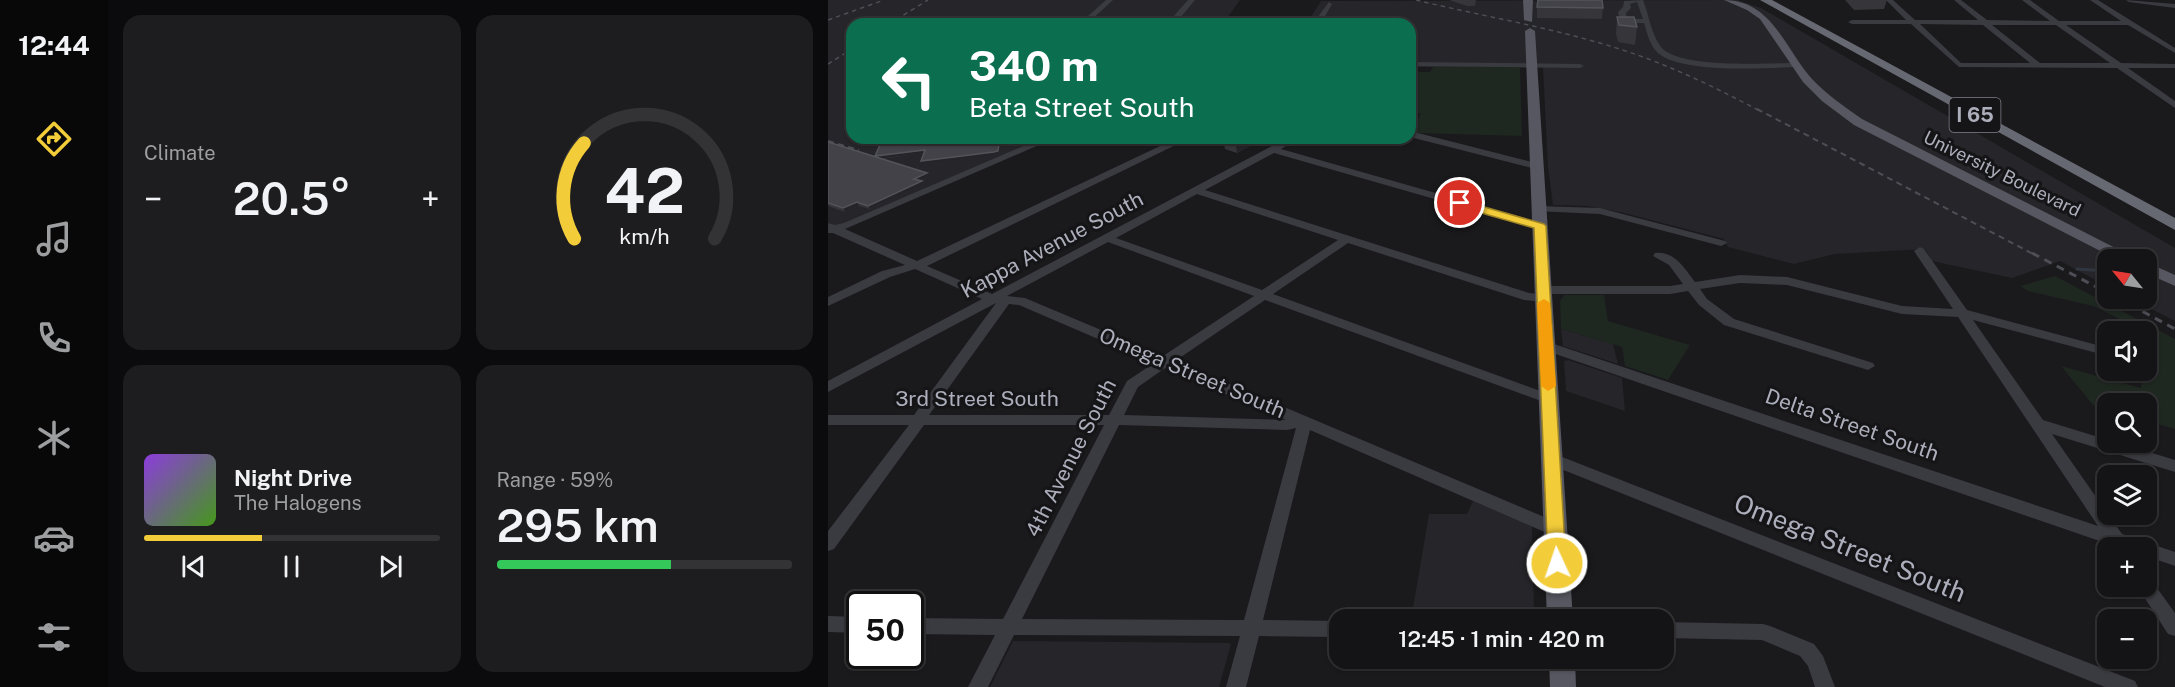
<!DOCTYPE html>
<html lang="en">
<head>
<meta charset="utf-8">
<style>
  :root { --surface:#141315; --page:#1d1c1e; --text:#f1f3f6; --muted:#9d9ea0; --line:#333234; --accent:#f3cc3a }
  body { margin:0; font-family:"Public Sans",sans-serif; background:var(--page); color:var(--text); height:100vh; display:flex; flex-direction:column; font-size:22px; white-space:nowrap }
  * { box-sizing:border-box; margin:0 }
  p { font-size:20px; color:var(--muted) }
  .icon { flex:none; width:33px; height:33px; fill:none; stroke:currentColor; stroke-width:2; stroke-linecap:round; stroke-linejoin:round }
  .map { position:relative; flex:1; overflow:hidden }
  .side { display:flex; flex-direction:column; gap:15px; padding:15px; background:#0b0a0c; width:720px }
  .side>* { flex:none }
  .guide { position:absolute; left:18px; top:18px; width:570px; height:126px; border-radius:18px; box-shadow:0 2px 4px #0004,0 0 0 2px var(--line); background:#0b6e4f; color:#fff; overflow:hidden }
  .needle { width:39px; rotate:300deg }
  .fabs { position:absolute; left:1269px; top:249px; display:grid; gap:12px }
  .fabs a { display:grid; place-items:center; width:60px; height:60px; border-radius:12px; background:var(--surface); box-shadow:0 2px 4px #0004,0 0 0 2px var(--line); font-size:30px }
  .speed { position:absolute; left:18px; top:591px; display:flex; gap:12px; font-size:30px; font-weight:700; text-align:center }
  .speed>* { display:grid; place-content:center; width:78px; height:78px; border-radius:50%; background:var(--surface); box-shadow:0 2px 4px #0004,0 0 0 2px var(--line); line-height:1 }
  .speed .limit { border:3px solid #111; border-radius:9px; background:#fff; color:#111 }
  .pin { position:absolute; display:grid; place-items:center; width:51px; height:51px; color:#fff; margin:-26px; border:3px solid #fff; border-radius:50%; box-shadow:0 2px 6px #0007 }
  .me { position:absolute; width:66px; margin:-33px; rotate:357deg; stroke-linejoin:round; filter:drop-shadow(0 0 4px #0008) }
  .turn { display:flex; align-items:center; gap:21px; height:126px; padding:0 24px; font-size:27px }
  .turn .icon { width:78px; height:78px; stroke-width:2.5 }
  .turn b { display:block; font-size:42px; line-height:51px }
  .big { font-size:45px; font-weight:600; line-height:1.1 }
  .side .tile { flex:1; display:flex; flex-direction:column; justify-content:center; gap:9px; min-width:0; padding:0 21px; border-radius:18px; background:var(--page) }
  .side .dial { align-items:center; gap:0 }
  .dial svg { height:156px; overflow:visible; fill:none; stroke:var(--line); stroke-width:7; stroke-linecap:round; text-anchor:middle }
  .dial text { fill:var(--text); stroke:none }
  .song { display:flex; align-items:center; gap:18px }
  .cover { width:72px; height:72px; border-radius:9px; background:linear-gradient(135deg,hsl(270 70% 55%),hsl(100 70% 35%)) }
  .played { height:6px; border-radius:3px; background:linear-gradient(90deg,var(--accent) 40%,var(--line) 40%) }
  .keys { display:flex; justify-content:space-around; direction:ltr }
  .heat { display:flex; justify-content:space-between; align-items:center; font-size:33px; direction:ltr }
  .charge { height:9px; border-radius:4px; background:linear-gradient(90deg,#34c759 59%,var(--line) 0) }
  .side .tiles { flex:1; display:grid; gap:15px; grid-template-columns:repeat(2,1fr) }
  .trip { position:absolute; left:501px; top:609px; width:345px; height:60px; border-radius:18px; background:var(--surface); box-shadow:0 2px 4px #0004,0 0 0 2px var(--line); font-weight:600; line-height:60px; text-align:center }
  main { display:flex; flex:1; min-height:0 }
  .dock { display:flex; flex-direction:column; width:108px; justify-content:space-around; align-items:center; background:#080808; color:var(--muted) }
  .dock .icon { width:42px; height:42px }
  .dock .on { color:var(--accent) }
  .dock b { font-size:27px; color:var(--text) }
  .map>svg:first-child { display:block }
  .built { fill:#262529 }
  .green { fill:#1f2721 }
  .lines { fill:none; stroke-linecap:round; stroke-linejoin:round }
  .stream { stroke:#2f3640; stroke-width:3 }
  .minor { fill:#3a3a41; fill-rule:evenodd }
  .major { fill:#565760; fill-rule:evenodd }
  .highway { fill:#666872; fill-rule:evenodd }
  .rail-far2 { stroke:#4d4e56; stroke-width:1.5; stroke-dasharray:4.5 4; stroke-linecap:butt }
  .rail-far1 { stroke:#4d4e56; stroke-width:2; stroke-dasharray:6 4.5; stroke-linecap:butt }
  .rail { stroke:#4d4e56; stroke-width:3; stroke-dasharray:8 6; stroke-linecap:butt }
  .wall { fill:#36353a }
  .shaded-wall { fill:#252428 }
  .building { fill:#434248; stroke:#53535a; stroke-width:1.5 }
  .route { fill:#f3cc3a; stroke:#9e8526; stroke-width:1.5 }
  .slow { fill:#f59e0b }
  .labels { text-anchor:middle; stroke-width:6; stroke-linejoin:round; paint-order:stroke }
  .far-street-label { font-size:18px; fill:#acafbb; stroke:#151417 }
  .shield { fill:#151417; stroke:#7f808a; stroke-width:1.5 }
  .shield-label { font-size:20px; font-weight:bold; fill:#acafbb }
  .street-label { font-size:21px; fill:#acafbb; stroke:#151417 }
  .near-street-label { font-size:26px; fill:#acafbb; stroke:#151417 }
</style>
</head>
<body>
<main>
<nav class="dock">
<b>12:44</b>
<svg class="icon on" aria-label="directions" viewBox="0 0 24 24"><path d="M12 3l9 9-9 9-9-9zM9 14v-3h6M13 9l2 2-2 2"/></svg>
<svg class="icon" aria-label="music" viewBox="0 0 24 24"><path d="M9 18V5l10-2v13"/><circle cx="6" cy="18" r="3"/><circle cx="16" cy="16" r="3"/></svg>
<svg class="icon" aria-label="phone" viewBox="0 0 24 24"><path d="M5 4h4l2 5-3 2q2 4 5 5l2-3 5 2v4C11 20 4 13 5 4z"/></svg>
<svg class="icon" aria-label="climate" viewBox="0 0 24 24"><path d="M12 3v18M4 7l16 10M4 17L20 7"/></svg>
<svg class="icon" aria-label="car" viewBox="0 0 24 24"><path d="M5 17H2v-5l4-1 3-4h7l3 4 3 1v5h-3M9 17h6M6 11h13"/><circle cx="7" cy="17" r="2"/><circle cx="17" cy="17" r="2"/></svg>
<svg class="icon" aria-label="filters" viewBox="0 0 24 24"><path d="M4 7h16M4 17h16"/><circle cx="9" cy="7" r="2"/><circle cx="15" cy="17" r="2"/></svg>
</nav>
<section class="side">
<div class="tiles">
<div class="tile"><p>Climate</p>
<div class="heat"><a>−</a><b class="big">20.5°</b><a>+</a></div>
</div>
<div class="tile dial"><svg viewBox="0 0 100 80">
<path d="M14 69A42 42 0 1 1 86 69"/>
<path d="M14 69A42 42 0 0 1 19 20" stroke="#f3cc3a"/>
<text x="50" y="56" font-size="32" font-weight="700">42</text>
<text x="50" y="72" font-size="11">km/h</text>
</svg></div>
<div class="tile">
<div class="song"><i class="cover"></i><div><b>Night Drive</b><p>The Halogens</p></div></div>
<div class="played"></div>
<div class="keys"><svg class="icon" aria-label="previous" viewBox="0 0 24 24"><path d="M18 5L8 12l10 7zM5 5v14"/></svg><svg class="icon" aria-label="pause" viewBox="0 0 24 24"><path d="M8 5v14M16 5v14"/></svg><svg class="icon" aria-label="next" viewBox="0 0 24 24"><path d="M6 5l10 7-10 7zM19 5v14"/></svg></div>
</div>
<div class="tile"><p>Range · 59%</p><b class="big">295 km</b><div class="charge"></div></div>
</div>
</section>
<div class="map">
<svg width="1347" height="687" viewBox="0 0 1347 687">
  <rect width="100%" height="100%" fill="#1a191c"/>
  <!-- built -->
  <path class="built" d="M0 0H412L400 17 482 18 493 1 909 0 933 8 1347 248V321L1304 299 1318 298V260H1280L1279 286 1232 261 1184 278 1104 261 1097 249 1007 254 966 264 900 247 896 239 792 212 758 206 725 205 720 167 715 68 582 67V24H24V138H226L14 228 0 223Z
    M733 329 785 344 790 364 735 346Z
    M740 360 794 378 797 411 738 391 736 361Z
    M645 501 704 526 706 612 700 614H584L601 514H639Z
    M185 641 400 643 403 644 391 687H162Z"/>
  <!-- green -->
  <path class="green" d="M605 67H692L694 136 587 133 592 113H582V72H602Z
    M1227 276 1347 339V429L1319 421 1318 404H1280L1279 409 1265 405 1233 366 1313 388 1314 371 1318 370V332L1265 306 1200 291 1192 286Z
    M736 295H776L780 321 862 345 840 380 797 366 794 347 733 329 732 301Z"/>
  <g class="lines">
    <!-- stream -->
    <path class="stream" d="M1249 269 1280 271
      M1318 276 1331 278"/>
    <!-- minor -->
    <path class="minor" d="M278 0H285L259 24H251Z
      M360 0H367L352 18H489L501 2 504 4 496 18H555L559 20 555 22H494L493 24H485L486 22H307L303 20 307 18H344Z
      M815 0C821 15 823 34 833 47 850 69 941 63 969 63L973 65 969 67C937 68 854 74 830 53 822 46 819 33 816 23H796L792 21 790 12 795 7 796 1ZM809 2 815 19H799L798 13 803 8 802 4Z
      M1058 0H1065L1087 20H1150L1126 0H1133L1159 20 1222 21 1194 0H1202L1231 21H1293L1262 0H1270L1347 48V53L1300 25H1238L1293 63 1347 64V68H1300L1347 101V108L1289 68 1131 67 1083 24H1024L1020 22 1024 20H1078ZM1092 24 1155 25 1202 63H1133ZM1164 25H1228L1282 63H1212Z
      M1298 0 1347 4V8L1301 2Z
      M563 20H569L570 22 569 24H561Z
      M582 62 752 64 756 66 752 68 582 66Z
      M582 131 712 164 713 166 708 169 582 137Z
      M214 138H227L17 229 89 261 349 138H362L99 266 164 294 459 138H471L453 149 716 224V228H708L446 153 377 190 701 293 719 295 721 298 715 302 696 300 520 243 445 294 726 396 728 399 726 402H716L437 300 347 361 733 524 736 529 733 534 727 535 721 534 482 430 435 620 512 621V637L431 636 418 687H398L412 636 186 635 160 687H140L167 635 82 634V618L175 619 276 425H96L6 549 0 551V531L81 425H0V415H86L168 303 0 392V381L154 299 87 269 62 277 0 306V297L54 271 77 265 5 233H0V223L7 225 16 223ZM369 194 510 240 434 290 288 238ZM280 242 426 296 335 356 197 298 179 296ZM181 304 191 305 326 363 299 381 281 415H101ZM337 368 458 420 296 415 310 387ZM291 425 459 430 468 428 416 620 194 619Z
      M711 206 772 208 897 241 899 243 893 246 772 214 707 211V207Z
      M1092 247 1096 249 1139 310 1280 348V356L1145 320 1215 420 1280 440V442H1288L1347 460V472L1224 434 1294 534 1347 552V566L1318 556V548H1292L713 349 711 346 713 343H723L1270 526 1130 317 1074 314 959 285 912 283 872 289 879 299 906 319 1045 363 1047 366 1040 370 896 325 871 305 860 291 842 294H715L709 290 715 286H842L855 284 841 265 825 256 827 253C846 250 857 269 867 282L912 275 959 277 1074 306 1125 309 1086 251Z
      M724 453 1307 681 1310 687H1277L718 463 716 459 718 455Z
      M1318 579 1324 581 1347 613V636L1340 634 1309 586H1318Z
      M0 616 32 617V633L0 632Z
      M836 622 935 624 942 626 986 644 995 656 1007 687H987L980 666 972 656 934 640 836 638Z"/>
    <!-- major -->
    <path class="major" d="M695 0H705L704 22 696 20Z
      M896 0C944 0 957 49 984 79 999 95 1017 107 1034 119L1311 260H1290L1026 125 994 101 975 82 932 19 919 10Z
      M702 28 707 31 745 620H719L697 31Z
      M1318 262 1347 275V286L1318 273Z
      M721 658H747L748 687H722Z"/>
    <!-- highway -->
    <path class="highway" d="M932 0H944L1347 218V230Z"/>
    <!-- rail-far2 -->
    <path class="rail-far2" d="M588 0C662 18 744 31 815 57 856 72 894 91 932 111
      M0 20 56 0
      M61 24 100 0
      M0 64 24 49"/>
    <!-- rail-far1 -->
    <path class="rail-far1" d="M929 109 1207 255
      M0 141 31 150"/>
    <!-- rail -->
    <path class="rail" d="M1204 253 1280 293
      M1290 298 1347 329"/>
  </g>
  <!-- wall -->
  <path class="wall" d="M621 0H648L647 6H639Z
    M1017 0H1059L1056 9 1026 10Z
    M709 7 775 8 774 19 709 18Z
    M789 17 809 27 807 45 790 42 788 34Z
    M48 138 184 141 174 142 171 154 168 155 94 165 96 153 54 159 99 173 100 176 92 180 96 185 42 209 31 206 17 212 0 206V142L47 156 53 142H49Z
    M395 138H429V142L409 153 397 149Z"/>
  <!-- shaded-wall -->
  <path class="shaded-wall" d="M55 138 57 141 49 142 48 139Z
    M172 138H184V141L174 142 171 154 168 155 94 165 93 161Z
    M409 138H429V142L409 153 407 139Z
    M97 150 98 153 48 159 47 156Z
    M99 173 100 176 88 182 86 179Z
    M94 181 96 185 42 209 40 206Z
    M29 202 31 206 17 212 15 208Z"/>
  <!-- building -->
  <path class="building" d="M710 0H774L775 8 709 7Z
    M789 17H806L809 27 791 25Z
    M421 19H456L452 24H418Z
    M55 138H175H172L170 151 166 152 93 161 97 150 47 156Z
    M0 142 99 173 86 179 94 181 40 206 29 202 15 208 0 203Z"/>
  <!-- route -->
  <path class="route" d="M632 200 716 224 718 226 738 563 735 568 729 570 723 568 720 563 706 228 629 206 627 203Z"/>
  <!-- slow -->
  <path class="slow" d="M716 299 722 303 728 386 720 391 713 386 709 303Z"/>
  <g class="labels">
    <!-- far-street labels -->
    <g class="far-street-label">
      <text transform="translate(1174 174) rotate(26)" y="6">University Boulevard</text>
    </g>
    <!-- shield labels -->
    <rect class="shield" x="1121.5" y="98" width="51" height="34" rx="4.5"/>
    <g class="shield-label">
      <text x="1147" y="122">I 65</text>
    </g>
    <!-- street labels -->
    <g class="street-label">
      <text transform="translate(224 245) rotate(-28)" y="7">Kappa Avenue South</text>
      <text transform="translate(364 373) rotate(23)" y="7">Omega Street South</text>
      <text x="149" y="406">3rd Street South</text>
      <text transform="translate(1024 425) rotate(19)" y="7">Delta Street South</text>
      <text transform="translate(243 458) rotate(-63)" y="7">4th Avenue South</text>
    </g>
    <!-- near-street labels -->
    <g class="near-street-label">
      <text transform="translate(1022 548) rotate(22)" y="9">Omega Street South</text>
    </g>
  </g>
</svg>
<div class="fabs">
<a><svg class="needle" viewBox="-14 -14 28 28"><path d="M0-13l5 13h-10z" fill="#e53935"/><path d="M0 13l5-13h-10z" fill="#9d9ea0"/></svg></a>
<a><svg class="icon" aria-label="sound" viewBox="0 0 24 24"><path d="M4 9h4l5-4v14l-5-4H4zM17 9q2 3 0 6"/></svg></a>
<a><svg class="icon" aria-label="search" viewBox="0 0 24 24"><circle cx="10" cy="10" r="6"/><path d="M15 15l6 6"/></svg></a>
<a><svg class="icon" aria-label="layers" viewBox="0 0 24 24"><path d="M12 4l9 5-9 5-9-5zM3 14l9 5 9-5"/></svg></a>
<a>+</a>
<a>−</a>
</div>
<div class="speed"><div class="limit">50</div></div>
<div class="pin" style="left:632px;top:203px;background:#d93025"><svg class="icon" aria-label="arrive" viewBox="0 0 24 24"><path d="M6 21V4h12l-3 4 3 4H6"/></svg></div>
<svg class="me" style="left:729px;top:563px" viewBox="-20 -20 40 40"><circle r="17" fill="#f3cc3a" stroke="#fff" stroke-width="3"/><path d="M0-11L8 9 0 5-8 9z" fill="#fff"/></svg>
<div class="trip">12:45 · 1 min · 420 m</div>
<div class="guide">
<div class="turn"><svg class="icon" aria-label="left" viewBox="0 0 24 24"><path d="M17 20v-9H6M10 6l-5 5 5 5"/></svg><div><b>340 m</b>Beta Street South</div></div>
</div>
</div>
</main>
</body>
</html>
